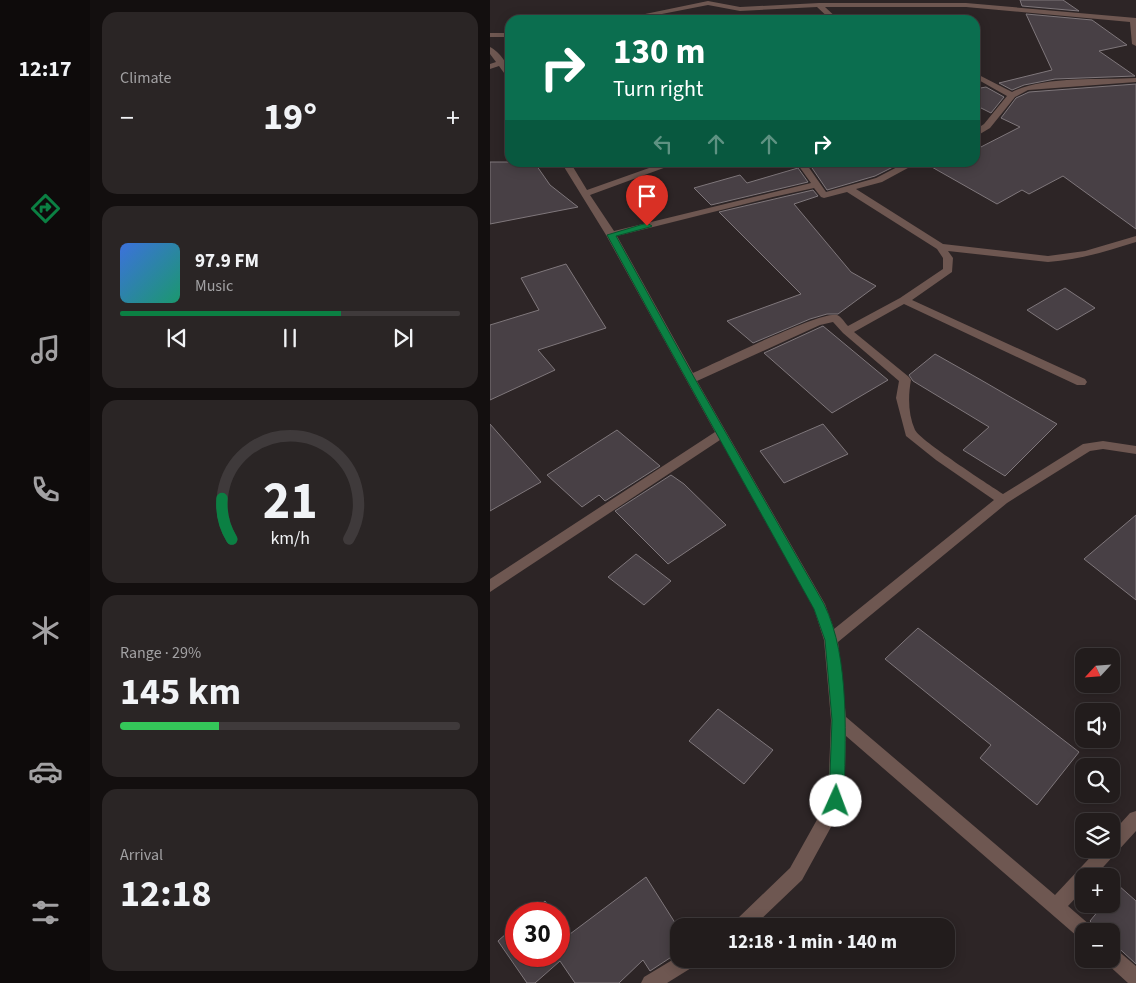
<!DOCTYPE html>
<html lang="en">
<head>
<meta charset="utf-8">
<style>
  :root { --surface:#221c1c; --page:#2a2525; --text:#f1f3f6; --muted:#a2a1a3; --line:#3f3a3b; --accent:#0b8043 }
  body { margin:0; font-family:"Source Sans 3",sans-serif; background:var(--page); color:var(--text); height:100vh; display:flex; flex-direction:column; font-size:19px; white-space:nowrap }
  * { box-sizing:border-box; margin:0 }
  p { font-size:16px; color:var(--muted) }
  .icon { flex:none; width:28px; height:28px; fill:none; stroke:currentColor; stroke-width:2; stroke-linecap:round; stroke-linejoin:round }
  .map { position:relative; flex:1; overflow:hidden }
  .sheet { display:flex; flex-direction:column; gap:12px; padding:12px; background:#130f0f; width:400px }
  .sheet>* { flex:none }
  .top-card { position:absolute; left:15px; top:15px; width:475px; height:152px; border-radius:15px; box-shadow:0 2px 12px #0003,0 0 0 1px var(--line); background:#0b6e4f; color:#fff; overflow:hidden }
  .needle { width:32px; rotate:244deg }
  .fabs { position:absolute; left:585px; top:648px; display:grid; gap:10px }
  .fabs a { display:grid; place-items:center; width:45px; height:45px; border-radius:10px; background:var(--surface); box-shadow:0 2px 12px #0003,0 0 0 1px var(--line); font-size:25px }
  .speed { position:absolute; left:15px; top:902px; display:flex; gap:10px; font-size:25px; font-weight:700; text-align:center }
  .speed>* { display:grid; place-content:center; width:65px; height:65px; border-radius:50%; background:var(--surface); box-shadow:0 2px 12px #0003,0 0 0 1px var(--line); line-height:1 }
  .speed .limit { border:8px solid #d22; background:#fff; color:#111 }
  .pin { position:absolute; display:grid; place-items:center; width:42px; height:42px; color:#fff; margin:-51px -21px; border-radius:50% 50% 50% 0; rotate:-45deg; box-shadow:0 0 5px #0007 }
  .pin .icon { rotate:45deg }
  .me { position:absolute; width:55px; margin:-28px; rotate:2deg; stroke-linejoin:round; filter:drop-shadow(0 0 4px #0008) }
  .turn { display:flex; align-items:center; gap:18px; height:105px; padding:0 25px; font-size:22px }
  .turn .icon { width:65px; height:65px; stroke-width:2.5 }
  .turn b { display:block; font-size:35px; line-height:42px }
  .lanes { display:flex; align-items:center; height:48px; padding:0 25px; background:#0003; justify-content:center; gap:25px; direction:ltr }
  .lanes .off { opacity:.35 }
  .big { font-size:38px; font-weight:700; line-height:1.1 }
  .sheet .widget { flex:1; display:flex; flex-direction:column; justify-content:center; gap:8px; min-width:0; padding:0 18px; border-radius:15px; background:var(--page) }
  .sheet .dial { align-items:center; gap:0 }
  .dial svg { height:130px; overflow:visible; fill:none; stroke:var(--line); stroke-width:7; stroke-linecap:round; text-anchor:middle }
  .dial text { fill:var(--text); stroke:none }
  .song { display:flex; align-items:center; gap:15px }
  .cover { width:60px; height:60px; border-radius:8px; background:linear-gradient(135deg,hsl(220 70% 55%),hsl(160 70% 35%)) }
  .played { height:5px; border-radius:2px; background:linear-gradient(90deg,var(--accent) 65%,var(--line) 65%) }
  .keys { display:flex; justify-content:space-around; direction:ltr }
  .heat { display:flex; justify-content:space-between; align-items:center; font-size:28px; direction:ltr }
  .charge { height:8px; border-radius:4px; background:linear-gradient(90deg,#34c759 29%,var(--line) 0) }
  .trip { position:absolute; left:180px; top:918px; width:285px; height:50px; border-radius:15px; background:var(--surface); box-shadow:0 2px 12px #0003,0 0 0 1px var(--line); font-weight:700; line-height:50px; text-align:center }
  main { display:flex; flex:1; min-height:0 }
  .menu { display:flex; flex-direction:column; width:90px; justify-content:space-around; align-items:center; background:#0e0b0b; color:var(--muted) }
  .menu .icon { width:35px; height:35px }
  .menu .active { color:var(--accent) }
  .menu b { font-size:22px; color:var(--text) }
  .map>svg:first-child { display:block }
  .building { fill:#484045; stroke:#7f777b }
  .lines { fill:none; stroke-linecap:round; stroke-linejoin:round }
  .street { fill:#6e5751; fill-rule:evenodd }
  .route { fill:#0b8043; stroke:#07532c }
</style>
</head>
<body>
<main>
<nav class="menu">
<b>12:17</b>
<svg class="icon active" aria-label="directions" viewBox="0 0 24 24"><path d="M12 3l9 9-9 9-9-9zM9 14v-3h6M13 9l2 2-2 2"/></svg>
<svg class="icon" aria-label="music" viewBox="0 0 24 24"><path d="M9 18V5l10-2v13"/><circle cx="6" cy="18" r="3"/><circle cx="16" cy="16" r="3"/></svg>
<svg class="icon" aria-label="phone" viewBox="0 0 24 24"><path d="M5 4h4l2 5-3 2q2 4 5 5l2-3 5 2v4C11 20 4 13 5 4z"/></svg>
<svg class="icon" aria-label="climate" viewBox="0 0 24 24"><path d="M12 3v18M4 7l16 10M4 17L20 7"/></svg>
<svg class="icon" aria-label="car" viewBox="0 0 24 24"><path d="M5 17H2v-5l4-1 3-4h7l3 4 3 1v5h-3M9 17h6M6 11h13"/><circle cx="7" cy="17" r="2"/><circle cx="17" cy="17" r="2"/></svg>
<svg class="icon" aria-label="filters" viewBox="0 0 24 24"><path d="M4 7h16M4 17h16"/><circle cx="9" cy="7" r="2"/><circle cx="15" cy="17" r="2"/></svg>
</nav>
<section class="sheet">
<div class="widget"><p>Climate</p>
<div class="heat"><a>−</a><b class="big">19°</b><a>+</a></div>
</div>
<div class="widget">
<div class="song"><i class="cover"></i><div><b>97.9 FM</b><p>Music</p></div></div>
<div class="played"></div>
<div class="keys"><svg class="icon" aria-label="previous" viewBox="0 0 24 24"><path d="M18 5L8 12l10 7zM5 5v14"/></svg><svg class="icon" aria-label="pause" viewBox="0 0 24 24"><path d="M8 5v14M16 5v14"/></svg><svg class="icon" aria-label="next" viewBox="0 0 24 24"><path d="M6 5l10 7-10 7zM19 5v14"/></svg></div>
</div>
<div class="widget dial"><svg viewBox="0 0 100 80">
<path d="M14 69A42 42 0 1 1 86 69"/>
<path d="M14 69A42 42 0 0 1 8 44" stroke="#0b8043"/>
<text x="50" y="56" font-size="32" font-weight="700">21</text>
<text x="50" y="72" font-size="11">km/h</text>
</svg></div>
<div class="widget"><p>Range · 29%</p><b class="big">145 km</b><div class="charge"></div></div>
<div class="widget"><p>Arrival</p><b class="big">12:18</b></div>
</section>
<div class="map">
<svg width="646" height="983" viewBox="0 0 646 983">
  <rect width="100%" height="100%" fill="#2d2526"/>
  <!-- building -->
  <path class="building" d="M530 0H573L589 11 532 6Z
    M536 14 602 20 637 45 609 51 645 76 565 79 534 85 522 90 509 83 562 70Z
    M646 84V229L573 176 539 194 532 190 507 204 433 162H485V150L530 127 511 118 526 98 539 92Z
    M496 87 514 97 501 113 485 105V89Z
    M0 162H44L60 185 88 207 0 224Z
    M329 162H410L411 163 385 176 337 190 320 165Z
    M308 168 318 182 221 205 204 188 250 175 257 183Z
    M323 190 328 196 304 204 361 272 386 286 348 314H337L320 319 263 343 237 321 311 294 229 212Z
    M76 264 116 328 48 350 65 370 0 400V325L49 310 31 278Z
    M575 288 605 308 567 330 537 310Z
    M333 326 398 380 342 413 274 353Z
    M445 354 491 380 567 424 515 476 473 450 499 427 423 381 419 375Z
    M0 424 51 482 0 511Z
    M333 424 358 454 294 483 270 451Z
    M127 430 170 466 115 501 109 495 92 507 57 475Z
    M181 475 194 484 236 525 178 564 125 511Z
    M646 515V600L594 559Z
    M146 554 181 581 154 605 118 577Z
    M428 628 589 752 547 805 490 758 501 745 395 659Z
    M228 709 283 750 254 784 199 741Z
    M156 877 189 929V952L160 971 153 960 129 983H85L70 961 45 983H37L8 941 26 925V956H69V919L80 934Z
    M628 885 646 901V964L621 941V931H610L600 921 614 904H621V894Z
    M55 901 65 914H40Z"/>
  <g class="lines">
    <!-- street -->
    <path class="street" d="M218 1 250 7 329 3H476L646 18V46L642 44 640 22 476 7H335L349 20H341L327 7 250 11 218 5 141 20H126Z
      M0 33H20V37H0Z
      M0 47C10 52 20 66 20 77H17L9 66 0 69V64L6 62 0 54Z
      M485 73 522 92C553 76 610 80 646 78V82L538 90 525 97 500 128 485 137V130L494 124 517 96 485 78Z
      M71 162H80L97 190 176 162H190L100 195 124 231 321 183 306 162H315L336 192 386 178 417 162H429L392 182 366 189 453 244 558 256 595 251 646 236V242C617 251 589 260 558 262L458 251 463 258 462 272 422 300 595 379 597 382 595 385H587L414 304 364 332 419 377 421 380C418 396 418 414 425 430 431 441 498 484 513 494L593 444 613 441 646 446V454L613 449 600 451 517 503 348 642 356 717 565 895 608 849H621V834L640 813 646 811V831L605 876H594V889L578 906 600 925 603 931H594V940L588 937 356 736 354 801 352 807 312 880 264 926H243L246 920 300 868 338 800 341 720 334 640 324 609 230 440 0 592V579L225 432 116 235ZM324 188 331 197 334 198 357 192 447 249 453 258V269L410 298 358 326C355 323 351 316 347 315 332 310 224 364 203 373L127 236 283 197ZM343 322 353 333 409 381 406 398 416 436 446 460 504 500 344 629 335 604 207 381 330 325Z
      M621 947 627 950 646 966V983H638L615 962 613 959H621Z
      M189 956V959H209L206 965 177 983H151L154 977Z"/>
  </g>
  <!-- route -->
  <path class="route" d="M157 223 162 226 160 227 126 236 205 379 334 604C361 659 355 742 354 801L351 806 346 808 341 806 339 801 342 720 335 640 324 609C255 484 185 360 117 235Z"/>
</svg>
<div class="fabs">
<a><svg class="needle" viewBox="-14 -14 28 28"><path d="M0-13l5 13h-10z" fill="#e53935"/><path d="M0 13l5-13h-10z" fill="#a2a1a3"/></svg></a>
<a><svg class="icon" aria-label="sound" viewBox="0 0 24 24"><path d="M4 9h4l5-4v14l-5-4H4zM17 9q2 3 0 6"/></svg></a>
<a><svg class="icon" aria-label="search" viewBox="0 0 24 24"><circle cx="10" cy="10" r="6"/><path d="M15 15l6 6"/></svg></a>
<a><svg class="icon" aria-label="layers" viewBox="0 0 24 24"><path d="M12 4l9 5-9 5-9-5zM3 14l9 5 9-5"/></svg></a>
<a>+</a>
<a>−</a>
</div>
<div class="speed"><div class="limit">30</div></div>
<div class="pin" style="left:157px;top:226px;background:#d93025"><svg class="icon" aria-label="arrive" viewBox="0 0 24 24"><path d="M6 21V4h12l-3 4 3 4H6"/></svg></div>
<svg class="me" style="left:346px;top:801px" viewBox="-20 -20 40 40"><circle r="19" fill="#fff"/><path d="M0-13L10 11 0 6-10 11z" fill="#0b8043"/></svg>
<div class="trip">12:18 · 1 min · 140 m</div>
<div class="top-card">
<div class="turn"><svg class="icon" aria-label="right" viewBox="0 0 24 24"><path d="M7 20v-9h11M14 6l5 5-5 5"/></svg><div><b>130 m</b>Turn right</div></div>
<div class="lanes"><svg class="icon off" aria-label="left" viewBox="0 0 24 24"><path d="M17 20v-9H6M10 6l-5 5 5 5"/></svg><svg class="icon off" aria-label="ahead" viewBox="0 0 24 24"><path d="M12 20V5M6 11l6-6 6 6"/></svg><svg class="icon off" aria-label="ahead" viewBox="0 0 24 24"><path d="M12 20V5M6 11l6-6 6 6"/></svg><svg class="icon" aria-label="right" viewBox="0 0 24 24"><path d="M7 20v-9h11M14 6l5 5-5 5"/></svg></div>
</div>
</div>
</main>
</body>
</html>
